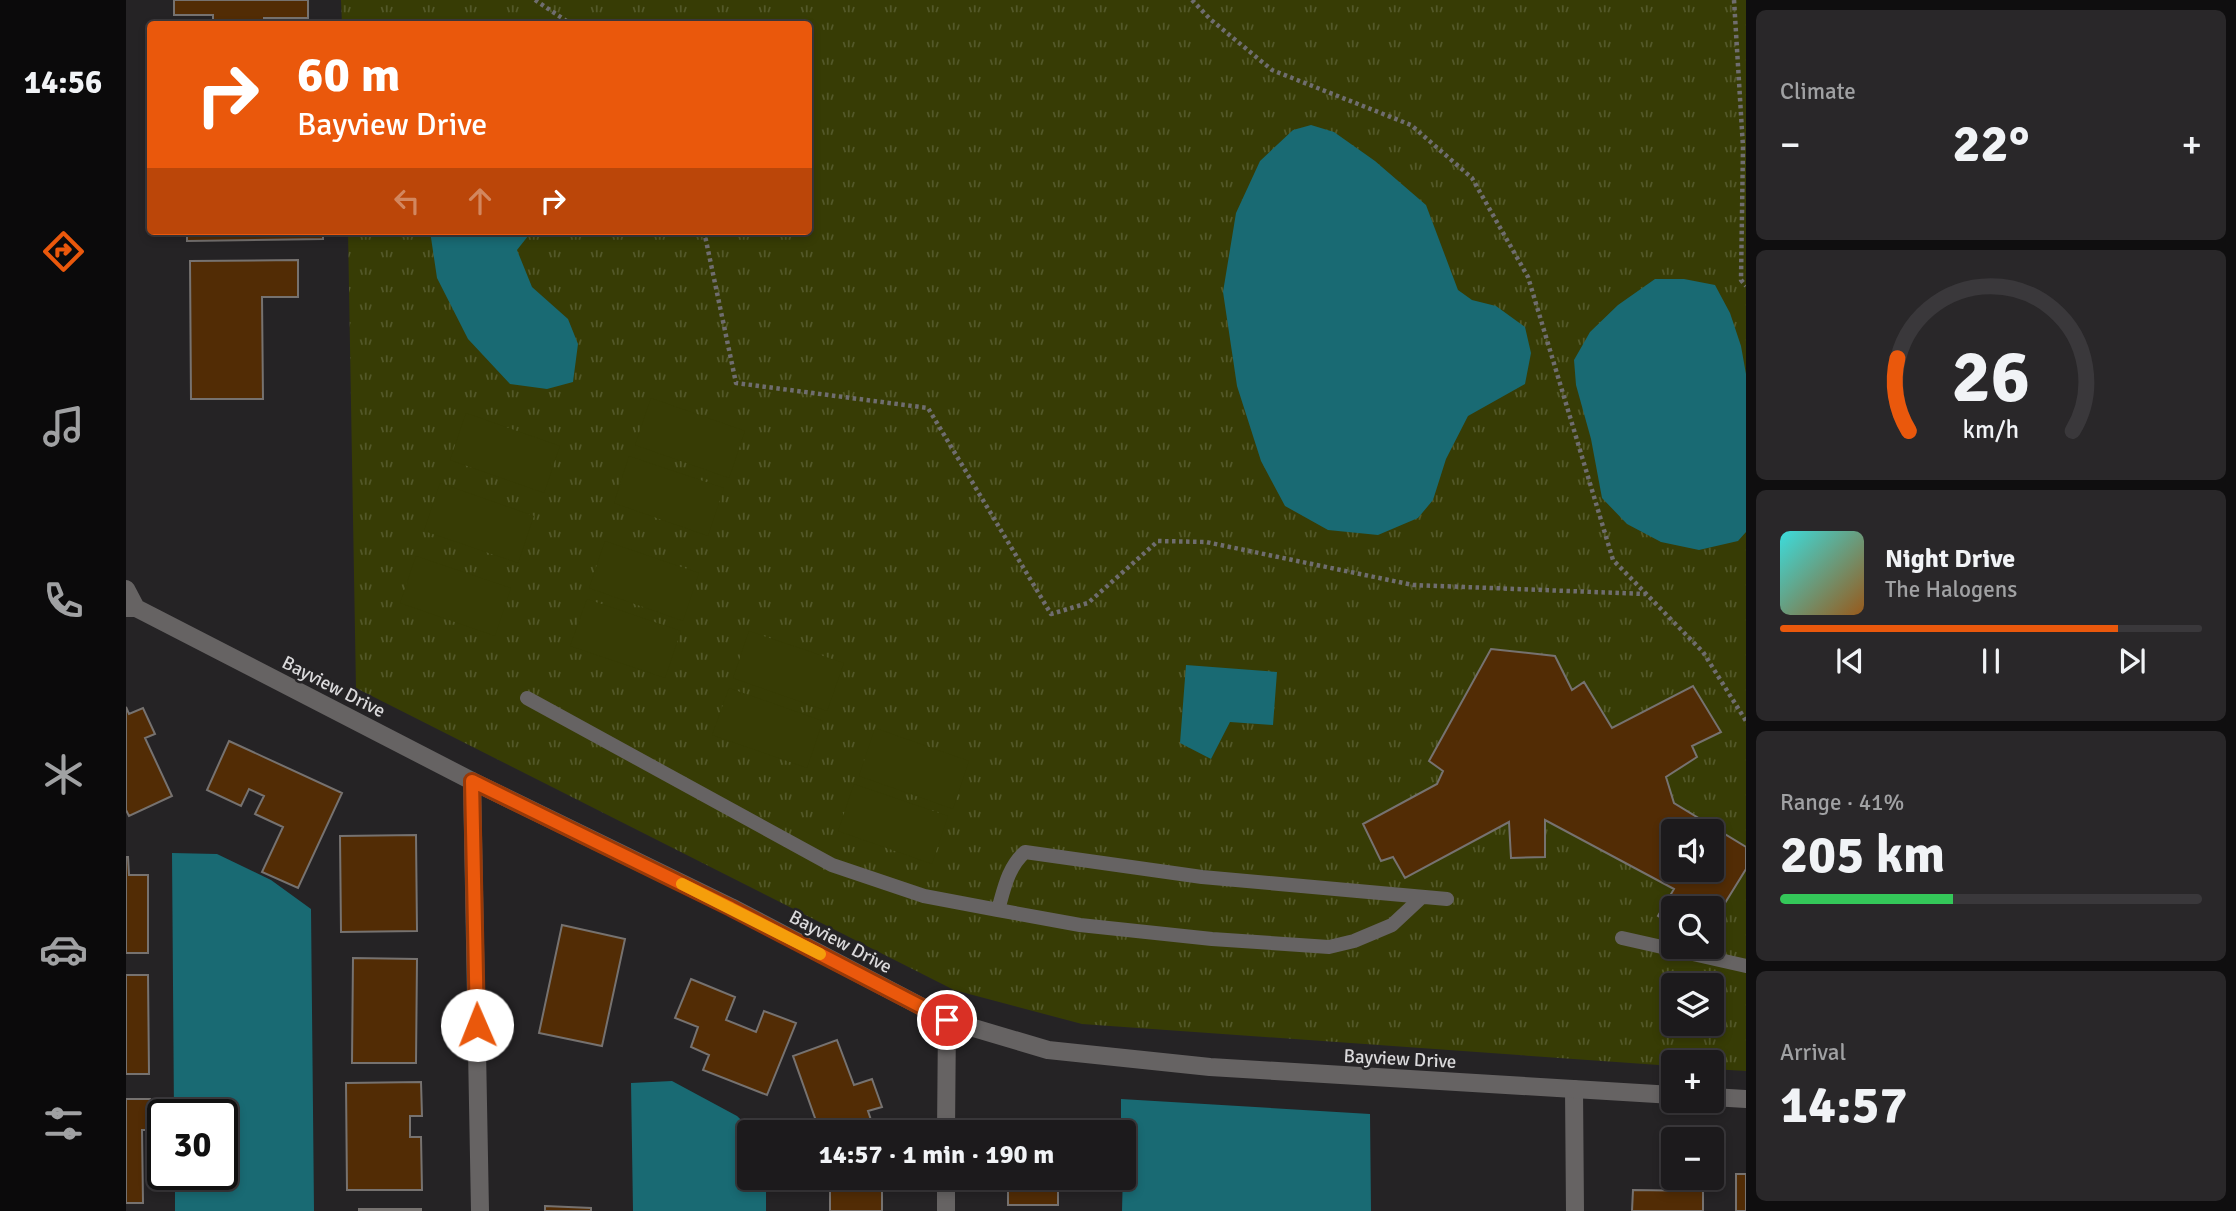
<!DOCTYPE html>
<html lang="en">
<head>
<meta charset="utf-8">
<style>
  :root { --surface:#1c1a1c; --page:#292729; --text:#f1f3f6; --muted:#a0a1a3; --line:#3a383b; --accent:#ea580c }
  body { margin:0; font-family:Signika,sans-serif; background:var(--page); color:var(--text); height:100vh; display:flex; flex-direction:column; font-size:26px; white-space:nowrap }
  * { box-sizing:border-box; margin:0 }
  p { font-size:23px; color:var(--muted) }
  .icon { flex:none; width:38px; height:38px; fill:none; stroke:currentColor; stroke-width:2; stroke-linecap:round; stroke-linejoin:round }
  .map { position:relative; flex:1; overflow:hidden }
  .sheet { display:flex; flex-direction:column; gap:10px; padding:10px; background:#0f0e0f; width:490px }
  .sheet>* { flex:none }
  .guide { position:absolute; left:21px; top:21px; width:665px; height:214px; border-radius:7px; box-shadow:0 4px 10px #0003,0 0 0 2px var(--line); background:#ea580c; color:#fff; overflow:hidden }
  .fabs { position:absolute; left:1535px; top:819px; display:grid; gap:14px }
  .fabs a { display:grid; place-items:center; width:63px; height:63px; border-radius:7px; background:var(--surface); box-shadow:0 4px 10px #0003,0 0 0 2px var(--line); font-size:35px }
  .speed { position:absolute; left:21px; top:1099px; display:flex; gap:14px; font-size:35px; font-weight:700; text-align:center }
  .speed>* { display:grid; place-content:center; width:91px; height:91px; border-radius:50%; background:var(--surface); box-shadow:0 4px 10px #0003,0 0 0 2px var(--line); line-height:1 }
  .speed .limit { border:4px solid #111; border-radius:10px; background:#fff; color:#111 }
  .pin { position:absolute; display:grid; place-items:center; width:60px; height:60px; color:#fff; margin:-30px; border:4px solid #fff; border-radius:50%; box-shadow:0 2px 7px #0007 }
  .me { position:absolute; width:77px; margin:-38px; rotate:359deg; stroke-linejoin:round; filter:drop-shadow(0 0 5px #0008) }
  .turn { display:flex; align-items:center; gap:24px; height:147px; padding:0 35px; font-size:32px }
  .turn .icon { width:91px; height:91px; stroke-width:2.5 }
  .turn b { display:block; font-size:49px; line-height:60px }
  .lanes { display:flex; align-items:center; height:66px; padding:0 35px; background:#0003; justify-content:center; gap:35px; direction:ltr }
  .lanes .off { opacity:.35 }
  .big { font-size:52px; font-weight:700; line-height:1.1 }
  .sheet .tile { flex:1; display:flex; flex-direction:column; justify-content:center; gap:10px; min-width:0; padding:0 24px; border-radius:10px; background:var(--page) }
  .sheet .dial { align-items:center; gap:0 }
  .dial svg { height:182px; overflow:visible; fill:none; stroke:var(--line); stroke-width:7; stroke-linecap:round; text-anchor:middle }
  .dial text { fill:var(--text); stroke:none }
  .song { display:flex; align-items:center; gap:21px }
  .cover { width:84px; height:84px; border-radius:10px; background:linear-gradient(135deg,hsl(180 70% 55%),hsl(30 70% 35%)) }
  .played { height:7px; border-radius:4px; background:linear-gradient(90deg,var(--accent) 80%,var(--line) 80%) }
  .keys { display:flex; justify-content:space-around; direction:ltr }
  .heat { display:flex; justify-content:space-between; align-items:center; font-size:38px; direction:ltr }
  .charge { height:10px; border-radius:5px; background:linear-gradient(90deg,#34c759 41%,var(--line) 0) }
  .trip { position:absolute; left:611px; top:1120px; width:399px; height:70px; border-radius:7px; background:var(--surface); box-shadow:0 4px 10px #0003,0 0 0 2px var(--line); font-weight:700; line-height:70px; text-align:center }
  main { display:flex; flex:1; min-height:0 }
  .dock { display:flex; flex-direction:column; width:126px; justify-content:space-around; align-items:center; background:#0b0a0b; color:var(--muted) }
  .dock .icon { width:49px; height:49px }
  .dock .active { color:var(--accent) }
  .dock b { font-size:32px; color:var(--text) }
  .map>svg:first-child { display:block }
  .grass { fill:url(#grass-tufts); fill-rule:evenodd }
  .pitch { fill:#373c05 }
  .water { fill:#196a73 }
  .building { fill:#522c05; stroke:#767270; stroke-width:2; fill-rule:evenodd }
  .lines { fill:none; stroke-linecap:round; stroke-linejoin:round }
  .path { stroke:#6f6d6f; stroke-width:4.5; stroke-dasharray:3.5 3.5; stroke-linecap:butt }
  .service { stroke:#666363; stroke-width:14 }
  .minor { stroke:#666363; stroke-width:18 }
  .tertiary { stroke:#666363; stroke-width:18 }
  .route-casing { stroke:#983908; stroke-width:18 }
  .route { stroke:#ea580c; stroke-width:12 }
  .slow { stroke:#f59e0b; stroke-width:12 }
  .labels { text-anchor:middle; stroke-width:5; stroke-linejoin:round; paint-order:stroke }
  .street-label { font-size:19px; fill:#dad9db; stroke:#252325 }
</style>
</head>
<body>
<main>
<nav class="dock">
<b>14:56</b>
<svg class="icon active" aria-label="directions" viewBox="0 0 24 24"><path d="M12 3l9 9-9 9-9-9zM9 14v-3h6M13 9l2 2-2 2"/></svg>
<svg class="icon" aria-label="music" viewBox="0 0 24 24"><path d="M9 18V5l10-2v13"/><circle cx="6" cy="18" r="3"/><circle cx="16" cy="16" r="3"/></svg>
<svg class="icon" aria-label="phone" viewBox="0 0 24 24"><path d="M5 4h4l2 5-3 2q2 4 5 5l2-3 5 2v4C11 20 4 13 5 4z"/></svg>
<svg class="icon" aria-label="climate" viewBox="0 0 24 24"><path d="M12 3v18M4 7l16 10M4 17L20 7"/></svg>
<svg class="icon" aria-label="car" viewBox="0 0 24 24"><path d="M5 17H2v-5l4-1 3-4h7l3 4 3 1v5h-3M9 17h6M6 11h13"/><circle cx="7" cy="17" r="2"/><circle cx="17" cy="17" r="2"/></svg>
<svg class="icon" aria-label="filters" viewBox="0 0 24 24"><path d="M4 7h16M4 17h16"/><circle cx="9" cy="7" r="2"/><circle cx="15" cy="17" r="2"/></svg>
</nav>
<div class="map">
<svg width="1620" height="1211" viewBox="0 0 1620 1211">
  <defs>
    <pattern id="grass-tufts" width="24" height="20" patternUnits="userSpaceOnUse" patternTransform="scale(1.75)"><rect width="24" height="20" fill="#373c05"/><path d="M3 7l-1-3M5 7V3M7 7l1-3M15 17l-1-3M17 17v-4M19 17l1-3" fill="none" stroke="#535829"/></pattern>
  </defs>
  <rect width="100%" height="100%" fill="#252325"/>
  <!-- grass -->
  <path class="grass" d="M215 0H1620V1071L1586 1069V1062H1547V1066L956 1024 828 990 230 688 222 231H682V24H216ZM1547 831H1586V870H1547ZM1547 908H1586V947H1547ZM1547 985H1586V1024H1547Z"/>
  <!-- pitch -->
  <path class="pitch" d="M525 398 619 431 603 478 509 445Z
    M340 413 434 446 418 493 324 460Z
    M503 456 598 488 582 536 488 503Z
    M314 483 408 516 392 563 298 531Z
    M479 541 573 573 557 621 463 588Z
    M290 556 385 588 369 636 274 603Z
    M461 599 555 631 539 678 444 646Z
    M623 631 718 663 701 711 607 678Z
    M603 688 697 721 681 768 586 735Z
    M749 728 843 761 827 809 733 776Z
    M728 784 822 816 806 864 712 831Z"/>
  <!-- water -->
  <path class="water" d="M1185 125 1208 132 1249 161 1300 205 1332 290 1346 300 1370 306 1399 327 1405 353 1399 384 1342 416 1320 459 1307 500 1292 518 1252 535 1202 530 1159 506 1135 461 1111 386 1097 292 1110 213 1134 161 1167 130Z
    M304 231H406L391 250 406 287 442 319 452 344 447 382 421 389 384 384 342 339 311 278Z
    M1529 279H1558L1589 285 1604 313 1615 346 1620 374V532L1612 541 1573 550 1535 542 1501 524 1476 498 1465 439 1450 385 1448 360 1464 332 1492 305Z
    M1060 665 1151 672 1147 725 1104 722 1085 759 1054 743Z
    M46 853 91 854 145 880 185 909 188 1211H49V1174H96V1115H48Z
    M546 1081 611 1116 628 1132H623V1178H640V1211H507L505 1083Z
    M995 1099 1244 1114 1245 1211H996L998 1132H995Z"/>
  <!-- building -->
  <path class="building" d="M48 0H182V18H138V24H87V15H48Z
    M61 231H197V239L61 241Z
    M172 260V297H136L137 399H65L64 261Z
    M1365 649 1429 656 1446 690 1458 682 1486 728 1567 686 1595 732 1566 746 1571 757 1540 777 1548 803 1620 847V869L1586 924V908H1547V925L1532 916 1548 889 1419 820V857L1385 858 1383 822 1279 878 1267 857 1255 861 1237 824 1311 784 1317 771 1303 761ZM1547 831H1586V870H1547Z
    M0 707 3 714 17 708 29 734 19 738 46 796 3 816 0 810Z
    M103 741 216 793 172 888 136 872 157 827 129 814 138 796 123 789 115 806 81 790Z
    M290 835 291 931 215 932 214 836Z
    M0 857H2L3 875H22V953H0Z
    M436 925 499 939 476 1046 413 1033Z
    M227 958 291 959 290 1063H226Z
    M0 975H22L23 1074H0Z
    M565 979 609 997 600 1020 630 1032 638 1011 670 1023 641 1095 577 1070 583 1055 565 1047 572 1027 549 1018Z
    M711 1040 728 1085 746 1079 756 1107 742 1111 749 1132H694L667 1056Z
    M295 1082 296 1116H284V1137H295L296 1190H221L220 1083Z
    M0 1099H24V1130H16L17 1203H0Z
    M1610 1174H1620V1211H1610Z
    M882 1178H932V1205H882Z
    M704 1185H756V1211H704Z
    M1507 1190 1577 1191V1211H1506Z
    M419 1206 465 1208V1211H419Z
    M233 1209H295V1211H233Z"/>
  <g class="lines">
    <!-- path -->
    <path class="path" d="M409 0 445 24
      M1066 0 1084 19 1146 70 1285 125 1346 178 1402 277 1487 560 1577 652 1620 721
      M1608 0 1617 147 1615 280 1620 286
      M578 231 610 383 802 408 925 614 962 603 1032 541 1080 542 1287 585 1520 594"/>
    <!-- service -->
    <path class="service" d="M401 698 706 865 798 896 872 910C878 889 882 867 899 852L1076 877 1321 899
      M872 910 954 925 1086 939 1203 947 1228 941 1266 925 1296 897
      M1496 938 1620 966"/>
    <!-- minor -->
    <path class="minor" d="M346 781 354 1211
      M1448 1089 1449 1211
      M820 1132 821 1020
      M820 1211V1178"/>
    <!-- tertiary -->
    <path class="tertiary" d="M0 589 10 608
      M0 608H10L16 611 346 781 605 907 821 1020 922 1050 1084 1067 1547 1095
      M1586 1097 1620 1099"/>
  </g>
  <g class="lines">
    <defs>
      <path id="route" d="M351 1025 346 781 605 908 821 1020"/>
    </defs>
    <!-- route casing -->
    <use href="#route" class="route-casing"/>
    <!-- route -->
    <use href="#route" class="route"/>
    <!-- slow -->
    <path class="slow" d="M556 884 694 954"/>
  </g>
  <g class="labels">
    <!-- street labels -->
    <g class="street-label">
      <text transform="translate(208 686) rotate(27)" y="7">Bayview Drive</text>
      <text transform="translate(715 941) rotate(28)" y="7">Bayview Drive</text>
      <text transform="translate(1274 1058) rotate(3)" y="7">Bayview Drive</text>
    </g>
  </g>
</svg>
<div class="fabs">
<a><svg class="icon" aria-label="sound" viewBox="0 0 24 24"><path d="M4 9h4l5-4v14l-5-4H4zM17 9q2 3 0 6"/></svg></a>
<a><svg class="icon" aria-label="search" viewBox="0 0 24 24"><circle cx="10" cy="10" r="6"/><path d="M15 15l6 6"/></svg></a>
<a><svg class="icon" aria-label="layers" viewBox="0 0 24 24"><path d="M12 4l9 5-9 5-9-5zM3 14l9 5 9-5"/></svg></a>
<a>+</a>
<a>−</a>
</div>
<div class="speed"><div class="limit">30</div></div>
<div class="pin" style="left:821px;top:1020px;background:#d93025"><svg class="icon" aria-label="arrive" viewBox="0 0 24 24"><path d="M6 21V4h12l-3 4 3 4H6"/></svg></div>
<svg class="me" style="left:351px;top:1025px" viewBox="-20 -20 40 40"><circle r="19" fill="#fff"/><path d="M0-13L10 11 0 6-10 11z" fill="#ea580c"/></svg>
<div class="trip">14:57 · 1 min · 190 m</div>
<div class="guide">
<div class="turn"><svg class="icon" aria-label="right" viewBox="0 0 24 24"><path d="M7 20v-9h11M14 6l5 5-5 5"/></svg><div><b>60 m</b>Bayview Drive</div></div>
<div class="lanes"><svg class="icon off" aria-label="left" viewBox="0 0 24 24"><path d="M17 20v-9H6M10 6l-5 5 5 5"/></svg><svg class="icon off" aria-label="ahead" viewBox="0 0 24 24"><path d="M12 20V5M6 11l6-6 6 6"/></svg><svg class="icon" aria-label="right" viewBox="0 0 24 24"><path d="M7 20v-9h11M14 6l5 5-5 5"/></svg></div>
</div>
</div>
<section class="sheet">
<div class="tile"><p>Climate</p>
<div class="heat"><a>−</a><b class="big">22°</b><a>+</a></div>
</div>
<div class="tile dial"><svg viewBox="0 0 100 80">
<path d="M14 69A42 42 0 1 1 86 69"/>
<path d="M14 69A42 42 0 0 1 9 37" stroke="#ea580c"/>
<text x="50" y="56" font-size="32" font-weight="700">26</text>
<text x="50" y="72" font-size="11">km/h</text>
</svg></div>
<div class="tile">
<div class="song"><i class="cover"></i><div><b>Night Drive</b><p>The Halogens</p></div></div>
<div class="played"></div>
<div class="keys"><svg class="icon" aria-label="previous" viewBox="0 0 24 24"><path d="M18 5L8 12l10 7zM5 5v14"/></svg><svg class="icon" aria-label="pause" viewBox="0 0 24 24"><path d="M8 5v14M16 5v14"/></svg><svg class="icon" aria-label="next" viewBox="0 0 24 24"><path d="M6 5l10 7-10 7zM19 5v14"/></svg></div>
</div>
<div class="tile"><p>Range · 41%</p><b class="big">205 km</b><div class="charge"></div></div>
<div class="tile"><p>Arrival</p><b class="big">14:57</b></div>
</section>
</main>
</body>
</html>
